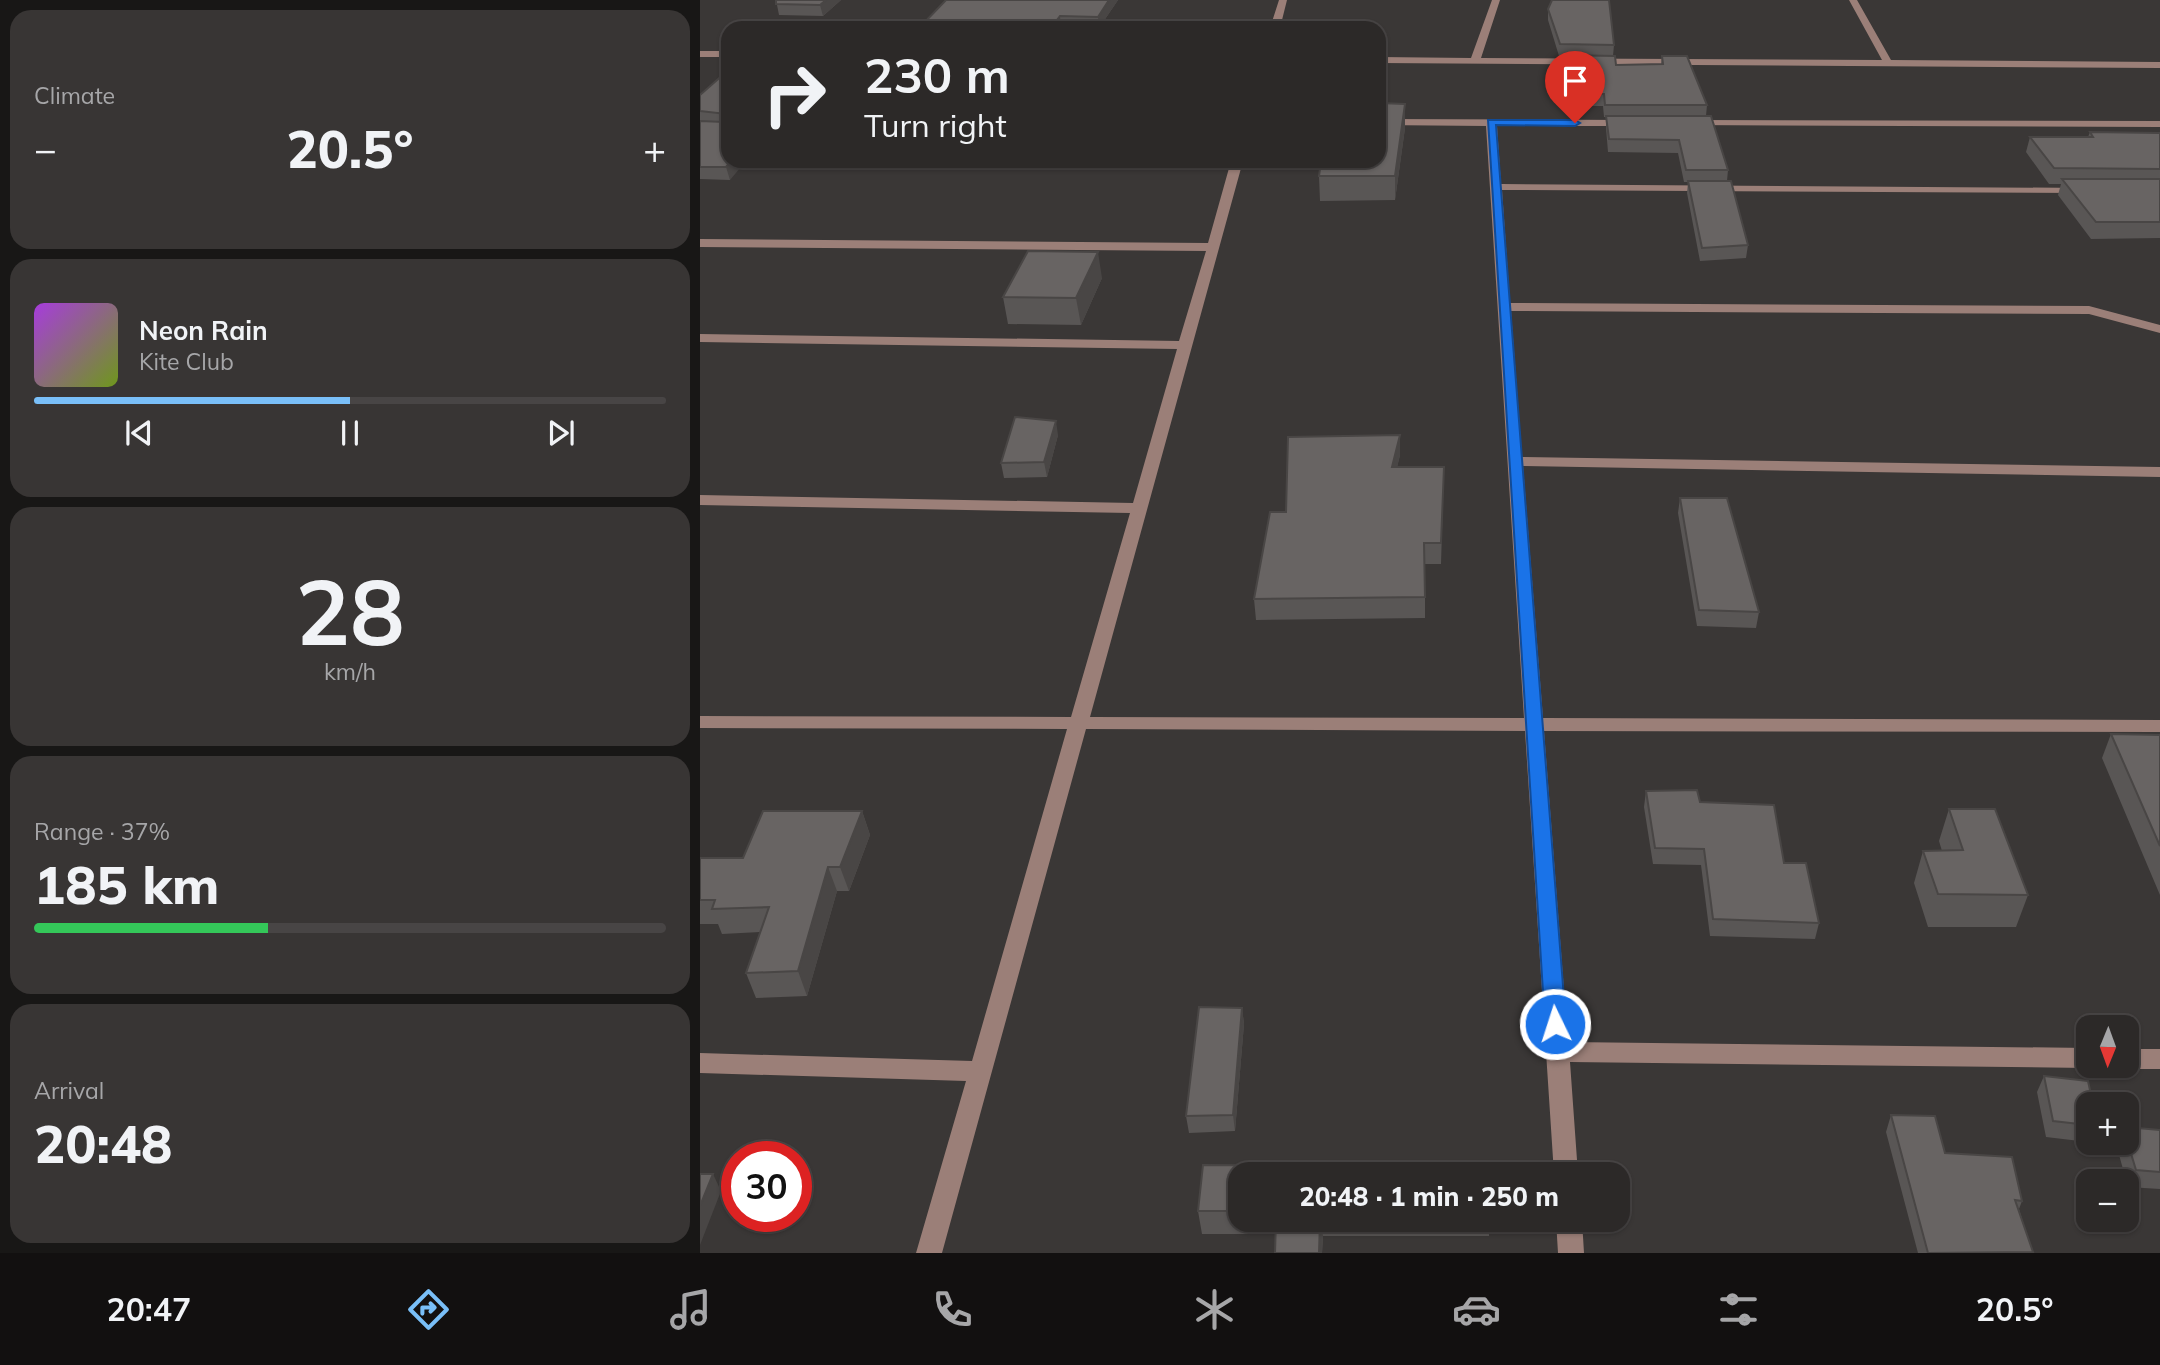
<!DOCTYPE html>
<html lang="en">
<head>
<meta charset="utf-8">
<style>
  :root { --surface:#2c2928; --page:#383534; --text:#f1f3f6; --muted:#a6a6a8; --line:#484545; --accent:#79bff8 }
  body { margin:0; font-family:Mulish,sans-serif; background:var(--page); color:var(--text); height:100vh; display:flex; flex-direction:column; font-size:26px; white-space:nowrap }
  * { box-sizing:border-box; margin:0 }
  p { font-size:23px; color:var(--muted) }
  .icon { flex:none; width:38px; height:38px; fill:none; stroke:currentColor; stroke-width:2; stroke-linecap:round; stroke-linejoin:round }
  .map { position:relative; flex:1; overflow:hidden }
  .side { display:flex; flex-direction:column; gap:10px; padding:10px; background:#181716; width:700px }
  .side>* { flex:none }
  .top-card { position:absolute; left:21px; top:21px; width:665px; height:147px; border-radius:21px; box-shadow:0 2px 5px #0004,0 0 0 2px var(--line); background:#2c2928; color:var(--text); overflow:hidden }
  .needle { width:46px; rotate:181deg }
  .tools { position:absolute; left:1376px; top:1015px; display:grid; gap:14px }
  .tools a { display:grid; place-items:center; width:63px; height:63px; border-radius:14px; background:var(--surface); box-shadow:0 2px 5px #0004,0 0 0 2px var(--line); font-size:35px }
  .speed { position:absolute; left:21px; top:1141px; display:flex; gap:14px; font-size:35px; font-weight:700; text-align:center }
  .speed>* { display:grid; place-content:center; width:91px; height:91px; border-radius:50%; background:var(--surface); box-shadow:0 2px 5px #0004,0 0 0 2px var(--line); line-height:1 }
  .speed .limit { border:10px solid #d22; background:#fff; color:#111 }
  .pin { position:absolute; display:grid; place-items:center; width:60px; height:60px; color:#fff; margin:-72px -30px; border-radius:50% 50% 50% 0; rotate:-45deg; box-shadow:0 0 7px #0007 }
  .pin .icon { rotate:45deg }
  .me { position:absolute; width:77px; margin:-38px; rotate:356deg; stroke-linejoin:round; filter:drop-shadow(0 0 5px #0008) }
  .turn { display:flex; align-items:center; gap:24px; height:147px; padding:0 28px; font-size:32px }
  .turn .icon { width:91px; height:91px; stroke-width:2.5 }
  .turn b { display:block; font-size:49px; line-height:60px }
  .big { font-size:52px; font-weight:800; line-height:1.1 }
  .side .card { flex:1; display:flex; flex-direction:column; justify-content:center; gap:10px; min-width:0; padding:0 24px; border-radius:21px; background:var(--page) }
  .side .dial { align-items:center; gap:0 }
  .dial b { font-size:91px; line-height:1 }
  .song { display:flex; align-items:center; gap:21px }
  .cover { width:84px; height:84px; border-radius:10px; background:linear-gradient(135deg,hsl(280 70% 55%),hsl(80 70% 35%)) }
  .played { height:7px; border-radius:4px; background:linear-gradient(90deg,var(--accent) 50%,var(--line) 50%) }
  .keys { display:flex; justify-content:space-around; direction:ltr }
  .heat { display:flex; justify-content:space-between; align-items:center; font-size:38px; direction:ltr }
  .charge { height:10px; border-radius:5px; background:linear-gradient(90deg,#34c759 37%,var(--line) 0) }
  .trip { position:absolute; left:528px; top:1162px; width:402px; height:70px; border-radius:21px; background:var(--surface); box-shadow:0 2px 5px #0004,0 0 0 2px var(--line); font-weight:800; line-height:70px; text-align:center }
  .tab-bar { display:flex; height:112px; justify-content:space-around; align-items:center; background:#121010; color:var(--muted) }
  .tab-bar .icon { width:49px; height:49px }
  .tab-bar .current { color:var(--accent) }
  .tab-bar b { font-size:32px; color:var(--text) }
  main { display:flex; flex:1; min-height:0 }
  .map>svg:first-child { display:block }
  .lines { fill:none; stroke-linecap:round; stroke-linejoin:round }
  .minor { fill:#9b7f78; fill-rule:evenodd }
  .wall { fill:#595655 }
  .shaded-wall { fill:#494645 }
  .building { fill:#686463; stroke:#494645; stroke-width:2 }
  .route { fill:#1a73e8; stroke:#114b97; stroke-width:2 }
</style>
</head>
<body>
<main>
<section class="side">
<div class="card"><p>Climate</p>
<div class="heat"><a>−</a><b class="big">20.5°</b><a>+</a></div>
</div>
<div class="card">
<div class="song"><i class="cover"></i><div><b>Neon Rain</b><p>Kite Club</p></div></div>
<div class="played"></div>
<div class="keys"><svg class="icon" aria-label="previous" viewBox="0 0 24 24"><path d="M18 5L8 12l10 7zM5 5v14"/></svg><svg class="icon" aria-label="pause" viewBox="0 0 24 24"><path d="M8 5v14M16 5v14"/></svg><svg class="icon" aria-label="next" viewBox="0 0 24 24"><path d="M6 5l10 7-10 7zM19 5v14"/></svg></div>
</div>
<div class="card dial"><b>28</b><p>km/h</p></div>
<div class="card"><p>Range · 37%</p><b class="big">185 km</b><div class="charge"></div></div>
<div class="card"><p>Arrival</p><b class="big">20:48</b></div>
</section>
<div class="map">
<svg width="1460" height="1253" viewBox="0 0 1460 1253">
  <rect width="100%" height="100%" fill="#3a3736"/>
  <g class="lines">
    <!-- minor -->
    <path class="minor" d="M579 0H587L580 28H570Z
      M792 0H800L781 58 1182 60 1149 0H1157L1191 60 1460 62V68L679 63V57L771 58Z
      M0 51H28V57H0Z
      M679 119 928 120 933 123 928 126H797L801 184 1387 188 1389 190 1383 193 802 190 810 303 1389 306 1460 325V333L1389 314 811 311 822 457 1460 467V477L823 466 843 718 1460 720V732L844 731 868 1042 1388 1048V1066H1394L1388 1068 870 1062 878 1174H854L825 731 386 729 242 1253H216L266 1081 0 1073V1053L272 1061 367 729 0 728V716L371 717 430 513 0 505V495L433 503 477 349 0 342V334L479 341 506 251 0 247V239L508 243 531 161H543L390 717 824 718 786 126 679 125Z
      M991 120 1460 121V127L987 125V121Z
      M1426 1049H1460V1069H1426L1418 1066H1426Z
      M856 1220H882L884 1253H858Z"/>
  </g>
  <!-- wall -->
  <path class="wall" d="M76 0H141L123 16 79 15Z
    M246 0H418L399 28H219Z
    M848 9 914 45 913 56 916 65 961 64 962 56 1007 105 1006 116 1028 170 1027 181 1048 245 1046 258 1000 261 987 193 988 182H984L978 153 908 152 906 128V117H904L903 106H874L862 67 863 56H859L848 20Z
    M28 73 30 180 0 179V95Z
    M705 104V128L695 200 620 201 619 176Z
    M1390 132 1460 133V238L1391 239 1358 195 1361 184H1349L1326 152 1330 137H1388Z
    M402 278 381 325 308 324 303 297Z
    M358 435 347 477 304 478 301 463Z
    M700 435V455L697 467H744L741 564H725V618L556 620 554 599 586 512Z
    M980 498 1059 612 1056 628 997 626 978 513Z
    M1411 734 1460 735V895L1402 758Z
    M946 791 1000 802 1084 863 1119 923 1115 939 1010 936 1001 865 953 864 944 807Z
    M1249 809 1328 895 1316 927H1228L1214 883 1223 851H1242L1239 841Z
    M162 811 170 835 149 891H137L107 996 56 998 46 973 60 932 22 934 18 924H0V858H43Z
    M542 1008 544 1024 535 1131 489 1133 486 1116Z
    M1344 1076 1388 1104V1142L1346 1137 1337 1092Z
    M1191 1115 1245 1153 1322 1201 1319 1209 1332 1253H1218L1186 1132Z
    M1426 1127 1460 1130V1189L1428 1187 1416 1144V1143H1426Z
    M503 1165 614 1166V1171L788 1170V1174H541V1220H789V1236H623L622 1253H575L576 1234H502L498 1211Z"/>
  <!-- shaded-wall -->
  <path class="shaded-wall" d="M126 0H141L123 16 120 5Z
    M409 0H418L399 28 398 17Z
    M360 16 361 28H351Z
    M705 104V128L695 200V176Z
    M31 161H46L30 180 26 167Z
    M398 252 402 278 381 325 376 298Z
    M356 421 358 435 347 477 344 462Z
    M700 435V455L692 488V467Z
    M162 811 170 835 149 891 140 867Z
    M128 867 137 891 107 996 98 971Z
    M542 1008 544 1024 535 1131 533 1115Z
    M13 1174 21 1191 0 1245V1206Z
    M620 1220 623 1236 622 1253H619Z"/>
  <!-- building -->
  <path class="building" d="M76 0H126L120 5 76 4Z
    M246 0H409L398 17 360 16 351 28H219Z
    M852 0H909L914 45 860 44 848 9Z
    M863 55 915 56 916 65 963 64 962 56H987L1007 105H905L904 94H875Z
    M25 73H28V161H31L26 167H0V121L24 122 27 114 0 111V95Z
    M679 103 705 104 695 176H619L621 161H679Z
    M906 116H1011L1028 170H986L979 140 909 139Z
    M1390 132 1460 133V169L1354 168 1330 137H1393Z
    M1362 179H1460V222H1396Z
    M988 181H1031L1048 245 1002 248Z
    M328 251 398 252 376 298 303 297Z
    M315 417 356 421 344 462 301 463Z
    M700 435 692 467H744L741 543H724L725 597 554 599 570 512H586L588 437Z
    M980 498H1027L1059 612 999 610Z
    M1411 734 1460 735V846Z
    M997 790 1000 802 1074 805 1084 863H1106L1119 923 1013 919 1004 849 955 848 946 791Z
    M1249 809H1295L1328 895 1238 894 1223 851 1263 850Z
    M63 811H162L140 867H128L98 971 46 973 69 907 12 909 15 900H0V858H43Z
    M499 1007 542 1008 533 1115 486 1116Z
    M1344 1076 1388 1081 1393 1104H1388V1125L1353 1121Z
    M1191 1115 1235 1116 1245 1153 1312 1157 1322 1201 1315 1200 1333 1252 1228 1253Z
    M1426 1127 1460 1130V1172L1436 1170 1426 1137Z
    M503 1165 614 1166V1171L788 1170V1174H541V1211H498Z
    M0 1174H13L0 1206Z
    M576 1220H620L619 1253H575Z"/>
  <!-- route -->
  <path class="route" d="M788 120H875L880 123 875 126 796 125 866 1024 863 1031 855 1033 848 1031 845 1024Z"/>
</svg>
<div class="tools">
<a><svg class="needle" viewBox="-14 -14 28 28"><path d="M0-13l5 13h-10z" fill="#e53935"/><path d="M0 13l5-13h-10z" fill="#a6a6a8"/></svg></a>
<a>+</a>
<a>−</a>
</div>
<div class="speed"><div class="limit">30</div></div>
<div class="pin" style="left:875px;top:123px;background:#d93025"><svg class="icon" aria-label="arrive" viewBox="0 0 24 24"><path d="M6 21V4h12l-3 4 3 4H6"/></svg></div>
<svg class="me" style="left:855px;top:1024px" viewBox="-20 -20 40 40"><circle r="17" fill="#1a73e8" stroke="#fff" stroke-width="3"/><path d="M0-11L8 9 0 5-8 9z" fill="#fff"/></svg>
<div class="trip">20:48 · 1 min · 250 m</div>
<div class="top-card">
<div class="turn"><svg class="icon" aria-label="right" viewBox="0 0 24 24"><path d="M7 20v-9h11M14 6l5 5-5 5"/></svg><div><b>230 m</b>Turn right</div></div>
</div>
</div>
</main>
<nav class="tab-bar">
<b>20:47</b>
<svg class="icon current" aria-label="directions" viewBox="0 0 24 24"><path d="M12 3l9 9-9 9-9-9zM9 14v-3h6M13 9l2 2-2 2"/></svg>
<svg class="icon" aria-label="music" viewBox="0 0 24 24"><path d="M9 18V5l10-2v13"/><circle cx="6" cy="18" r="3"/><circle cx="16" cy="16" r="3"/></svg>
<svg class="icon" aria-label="phone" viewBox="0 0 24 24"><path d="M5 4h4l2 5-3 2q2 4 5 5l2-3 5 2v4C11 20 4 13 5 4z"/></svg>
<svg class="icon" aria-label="climate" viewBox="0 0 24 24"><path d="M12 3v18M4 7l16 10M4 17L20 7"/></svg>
<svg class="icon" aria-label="car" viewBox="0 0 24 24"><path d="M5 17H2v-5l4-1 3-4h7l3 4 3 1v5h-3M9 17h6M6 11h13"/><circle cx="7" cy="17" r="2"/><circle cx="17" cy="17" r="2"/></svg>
<svg class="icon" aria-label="filters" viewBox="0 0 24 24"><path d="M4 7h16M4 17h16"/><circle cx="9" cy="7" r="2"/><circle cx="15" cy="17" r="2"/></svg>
<b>20.5°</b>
</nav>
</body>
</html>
